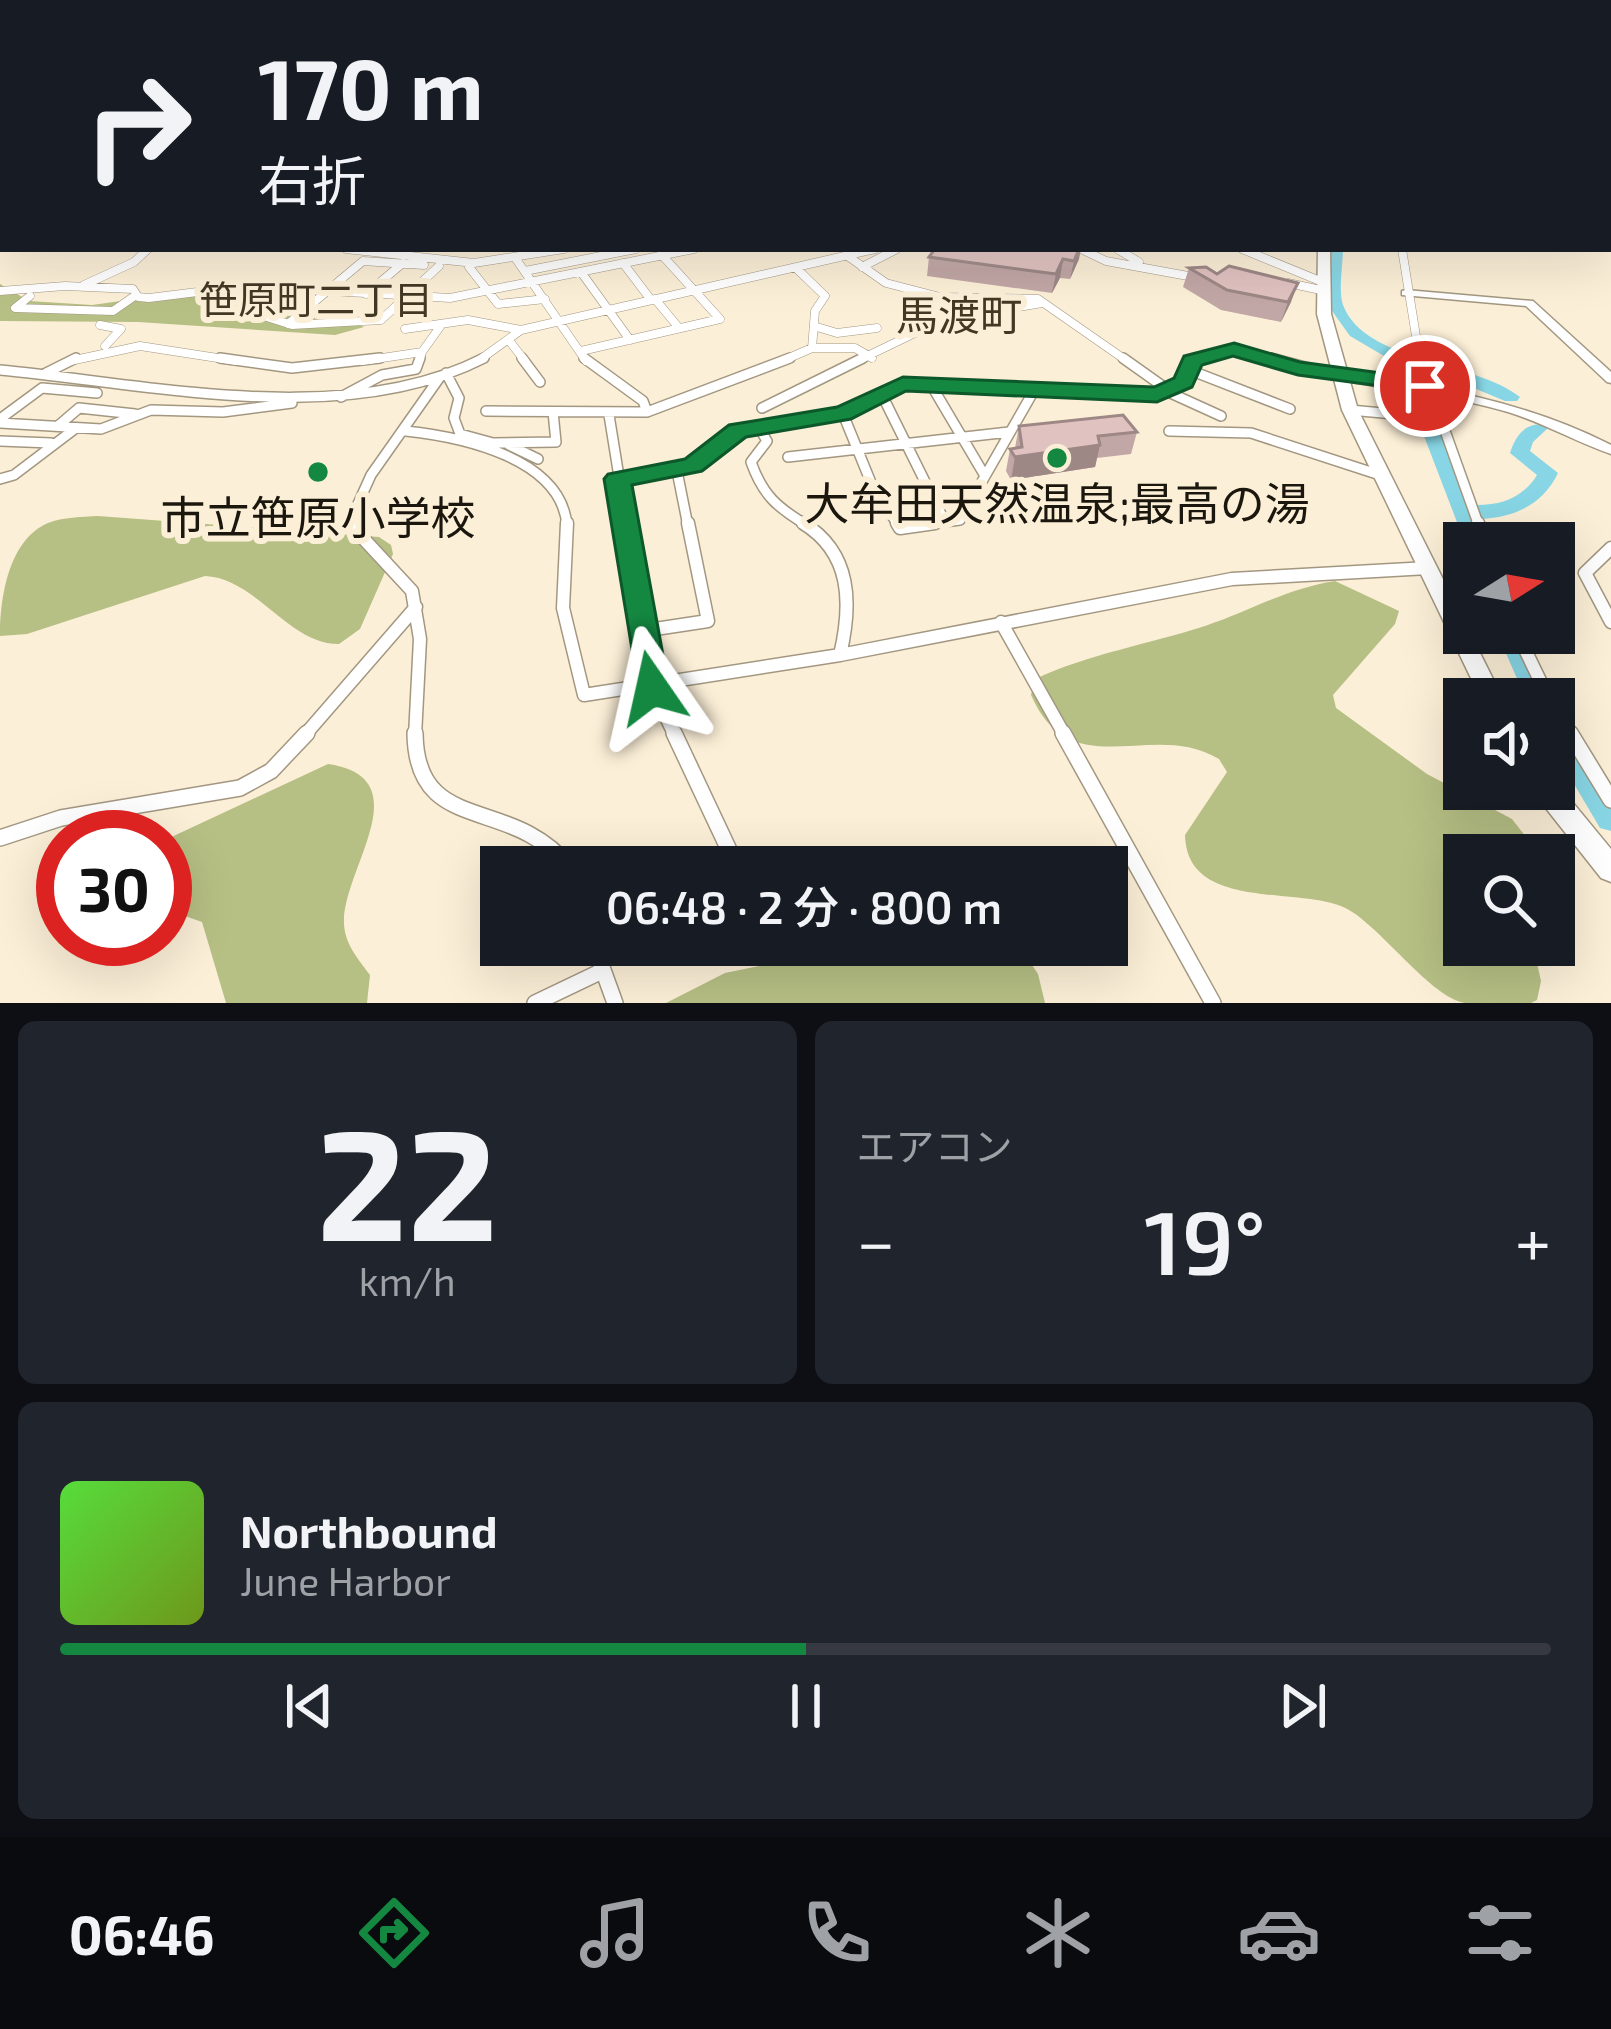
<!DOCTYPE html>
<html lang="ja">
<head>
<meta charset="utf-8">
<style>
  :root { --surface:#171b24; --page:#20242c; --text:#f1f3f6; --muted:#9ea1a6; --line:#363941; --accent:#148841 }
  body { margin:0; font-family:"Exo 2","Noto Sans JP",sans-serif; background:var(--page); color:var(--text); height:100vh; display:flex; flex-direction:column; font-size:45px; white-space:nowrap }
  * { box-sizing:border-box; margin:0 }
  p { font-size:39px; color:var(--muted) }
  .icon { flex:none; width:66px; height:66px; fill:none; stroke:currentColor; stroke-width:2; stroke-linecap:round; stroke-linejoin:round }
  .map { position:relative; height:1003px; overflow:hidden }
  .sheet { display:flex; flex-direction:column; gap:18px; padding:18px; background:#0d0f14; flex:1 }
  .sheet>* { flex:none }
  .banner { position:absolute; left:0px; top:0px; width:1611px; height:252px; box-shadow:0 12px 48px #0002; background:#171b24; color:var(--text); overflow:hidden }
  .needle { width:78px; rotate:79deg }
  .tools { position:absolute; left:1443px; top:522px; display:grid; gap:24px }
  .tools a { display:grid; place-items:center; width:132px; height:132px; border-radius:0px; background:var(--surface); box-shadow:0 12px 48px #0002; font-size:60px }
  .speed { position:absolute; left:36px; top:810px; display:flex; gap:24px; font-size:60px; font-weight:700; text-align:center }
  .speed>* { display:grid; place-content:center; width:156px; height:156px; border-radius:50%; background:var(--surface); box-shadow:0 12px 48px #0002; line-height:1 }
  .speed .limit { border:18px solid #d22; background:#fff; color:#111 }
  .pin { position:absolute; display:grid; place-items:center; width:102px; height:102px; color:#fff; margin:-51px; border:6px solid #fff; border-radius:50%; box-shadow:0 3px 12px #0007 }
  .me { position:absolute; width:132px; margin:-66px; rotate:349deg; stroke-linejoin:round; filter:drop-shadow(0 0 9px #0008) }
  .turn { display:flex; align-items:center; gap:42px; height:252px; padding:0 60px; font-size:54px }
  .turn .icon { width:156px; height:156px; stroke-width:2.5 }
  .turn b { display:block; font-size:84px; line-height:102px }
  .big { font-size:90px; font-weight:600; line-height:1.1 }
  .sheet .tile { flex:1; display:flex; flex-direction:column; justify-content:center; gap:18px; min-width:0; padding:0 42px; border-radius:18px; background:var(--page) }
  .sheet .dial { align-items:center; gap:0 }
  .dial b { font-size:156px; line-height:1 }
  .song { display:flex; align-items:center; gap:36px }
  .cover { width:144px; height:144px; border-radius:18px; background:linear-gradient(135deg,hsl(110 70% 55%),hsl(80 70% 35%)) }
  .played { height:12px; border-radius:6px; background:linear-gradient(90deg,var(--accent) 50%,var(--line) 50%) }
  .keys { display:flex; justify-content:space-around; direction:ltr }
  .heat { display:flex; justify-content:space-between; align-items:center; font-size:66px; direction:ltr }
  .sheet .tiles { flex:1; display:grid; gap:18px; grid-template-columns:1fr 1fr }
  .tile:last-child { grid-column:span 2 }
  .trip { position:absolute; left:480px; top:846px; width:648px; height:120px; border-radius:0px; background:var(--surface); box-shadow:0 12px 48px #0002; font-weight:600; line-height:120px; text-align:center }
  .menu { display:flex; height:192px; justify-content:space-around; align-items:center; background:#090b0e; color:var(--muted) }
  .menu .icon { width:84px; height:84px }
  .menu .selected { color:var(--accent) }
  .menu b { font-size:54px; color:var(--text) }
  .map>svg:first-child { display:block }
  .forest { fill:#b6bf84 }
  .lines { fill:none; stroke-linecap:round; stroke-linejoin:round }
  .river { fill:#88d6e5; fill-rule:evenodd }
  .street-far4-casing { stroke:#a39781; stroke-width:8 }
  .street-far3-casing { stroke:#a39781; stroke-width:9 }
  .street-far2-casing { stroke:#a39781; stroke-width:12 }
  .street-far1-casing { stroke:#a39781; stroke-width:15 }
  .street-casing { stroke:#a39781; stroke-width:18 }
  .secondary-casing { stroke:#a39781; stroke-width:3 }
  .primary-casing { stroke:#a39781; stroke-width:3 }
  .street-far4 { stroke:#fff; stroke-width:6 }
  .street-far3 { stroke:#fff; stroke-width:8 }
  .street-far2 { stroke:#fff; stroke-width:9 }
  .street-far1 { stroke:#fff; stroke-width:12 }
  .street { stroke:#fff; stroke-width:15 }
  .secondary { fill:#fff; fill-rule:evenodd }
  .primary { fill:#fff; fill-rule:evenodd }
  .wall { fill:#c1a7a5 }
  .shaded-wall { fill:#9d8886 }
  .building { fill:#e0c2c0; stroke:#9d8886; stroke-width:3 }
  .route { fill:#148841; stroke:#0d582a; stroke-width:3 }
  .poi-dot { fill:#148841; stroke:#fcefd7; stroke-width:4.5 }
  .labels { text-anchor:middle; stroke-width:12; stroke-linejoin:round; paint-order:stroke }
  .far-neighbourhood-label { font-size:39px; fill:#423824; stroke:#fcefd7 }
  .far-quarter-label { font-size:42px; fill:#423824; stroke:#fcefd7 }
  .poi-label { font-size:45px; fill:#1b170e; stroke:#fcefd7 }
</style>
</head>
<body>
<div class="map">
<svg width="1611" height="1003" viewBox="0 0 1611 1003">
  <rect width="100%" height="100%" fill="#fcefd7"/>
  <!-- forest -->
  <path class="forest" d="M0 284 29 301 92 305 207 289 257 311 346 319 364 327 335 335 138 322 0 321Z
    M98 516 379 537 391 545 393 554 360 629 339 644C288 644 256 578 205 576L27 634 0 636C0 599 8 540 48 523 63 517 82 517 98 516Z
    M1335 581 1399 611 1395 624 1333 695 1336 708 1427 774 1512 819 1540 855H1464V945H1533L1541 981 1537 1000 1531 1003C1510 1003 1486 1003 1465 1003 1432 998 1382 929 1349 910 1304 884 1187 914 1185 835L1227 772 1219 759C1152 718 1072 788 1031 695L1035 679C1089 654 1149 644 1205 626 1250 611 1285 589 1335 581Z
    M328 764C423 778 341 871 344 924 345 944 358 959 370 975L367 1003H226L202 922 165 909V840Z
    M862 945H994L1024 953 1038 974 1045 1003H666L725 973Z"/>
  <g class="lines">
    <!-- river -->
    <path class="river" d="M1329 249H1343C1343 265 1338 290 1343 305 1365 363 1475 361 1520 397L1517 401H1505L1433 371 1415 367 1473 505C1500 506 1523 498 1537 475L1510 453C1515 437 1525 421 1545 425L1547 429 1533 442 1530 451 1558 473C1543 505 1513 518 1479 519L1487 543H1465L1396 363 1350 336 1327 304Z
      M1497 633H1521L1552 699H1526Z
      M1554 715 1564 718 1611 792V831L1600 828 1554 750Z"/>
    <defs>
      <path id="street-far4" d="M0 181 3 176"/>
      <path id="street-far3" d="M346 249 474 263 564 249
        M1081 249 1106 261 1199 278
        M1117 249 1139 262
        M1242 249 1320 281
        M1402 249 1420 361
        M849 257 886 283 940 297 1038 299 1127 361
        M516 259 586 361
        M474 263 469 267 498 304 545 299
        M623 263 651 300
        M862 267 897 249
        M525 271 636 249
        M581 272 630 340
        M1288 283 1321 290
        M84 285 134 262 148 249
        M268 289 242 309 292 325 381 320 439 266
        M0 291 65 286 133 289 138 297 149 298 246 286 450 298 694 249
        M366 294 403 263
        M30 296 15 308 113 311 136 295
        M655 299 679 328
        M288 324 363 261 424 265
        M100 325 121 329 105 346
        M817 327 837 333 877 328
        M405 329 468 320 521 330
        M511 343 525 361
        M812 348H855L872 358
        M581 351 720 319 661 254
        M422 352 442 324
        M70 361 140 346 237 361
        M362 361 422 352 419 361
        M478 361 521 330 875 249
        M782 361 812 348 815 311 825 296 796 268
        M857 361 942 320 1042 303
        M1192 361 1234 349 1282 361"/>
      <path id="street-far2" d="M220 358 292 368 380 358
        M522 358 540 382
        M584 358 643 401 647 412
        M1123 358 1168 390
        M1271 358 1339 376
        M1419 358 1479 526
        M1187 369 1290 409
        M0 370C151 384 344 430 484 358
        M46 373 76 358
        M446 373 459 398 454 418 460 434 493 443 556 442 553 412
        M930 383 985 476
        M1166 391 1221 416
        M882 395 945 522
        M341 397 382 375 416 369 420 358
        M762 408 863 358
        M1350 410 1437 418
        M486 411 647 412 790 358
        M843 414 874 490 899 526
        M609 415 627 526
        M0 419 42 388 97 393
        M0 423 101 429 151 410 223 412 292 403
        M58 426 79 408 135 414
        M758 426 767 441 751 462C763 496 778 508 808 526
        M406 431C462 437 562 458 567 526
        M1169 431 1251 433 1383 476
        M0 441 51 443
        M509 445 538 459
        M788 457 1009 432
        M677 471 707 457 738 430 843 414 903 384 1141 396 1184 382 1192 361 1201 358
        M0 479 14 475 76 428
        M617 479 677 471 688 526
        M348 526 371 475 440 377
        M913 526 960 520 1032 394"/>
      <path id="street-far1" d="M349 523 412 591 420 639 415 736
        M567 523 563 608 584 695 840 655 1232 579 1428 568
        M626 523 652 688 675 736
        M803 523C852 553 852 604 840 655
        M897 523 900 528 935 523
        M1478 523 1485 543
        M1611 548 1585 573 1611 622
        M1001 622 1065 736
        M642 631 708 621 688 523
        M1517 633 1549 699
        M1554 707 1572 736
        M304 736 416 607"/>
      <path id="street" d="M415 733C416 837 511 794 569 867
        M674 733 737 867
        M1063 733 1213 1003
        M1570 733 1611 800
        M0 838 61 818 240 788 271 771 307 733
        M594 945 615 1003
        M535 1003 602 971"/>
      <path id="secondary" d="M1406 290 1533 301 1611 372V383L1607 382 1526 306 1402 295V291Z
        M1339 372C1433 386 1525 401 1611 445V454C1576 442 1544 423 1508 412 1451 395 1392 390 1335 379L1333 376Z"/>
      <path id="primary" d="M1318 249H1330L1331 314 1358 410 1464 621V633H1470L1503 699H1481L1342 410 1317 314Z
        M1555 781 1611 849V882L1601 878 1537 797 1534 789H1554Z"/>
    </defs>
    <!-- street-far4 casing -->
    <use href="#street-far4" class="street-far4-casing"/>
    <!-- street-far3 casing -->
    <use href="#street-far3" class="street-far3-casing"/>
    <!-- street-far2 casing -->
    <use href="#street-far2" class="street-far2-casing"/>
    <!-- street-far1 casing -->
    <use href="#street-far1" class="street-far1-casing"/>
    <!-- street casing -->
    <use href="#street" class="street-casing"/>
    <!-- secondary casing -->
    <use href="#secondary" class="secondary-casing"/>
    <!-- primary casing -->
    <use href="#primary" class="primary-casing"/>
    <!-- street-far4 -->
    <use href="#street-far4" class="street-far4"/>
    <!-- street-far3 -->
    <use href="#street-far3" class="street-far3"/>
    <!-- street-far2 -->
    <use href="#street-far2" class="street-far2"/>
    <!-- street-far1 -->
    <use href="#street-far1" class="street-far1"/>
    <!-- street -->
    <use href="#street" class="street"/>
    <!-- secondary -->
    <use href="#secondary" class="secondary"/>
    <!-- primary -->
    <use href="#primary" class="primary"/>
  </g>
  <!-- wall -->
  <path class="wall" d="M929 257 1079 259 1070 279 1060 278 1052 293 927 276Z
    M1189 268 1217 274 1291 302 1281 322 1221 310 1183 287Z
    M1019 426 1137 432 1131 454 1097 458 1095 467 1011 480 1006 471 1010 449 1015 448Z"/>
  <!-- shaded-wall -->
  <path class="shaded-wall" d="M1079 249H1081L1079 259 1070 279 1074 261Z
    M1063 259 1060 278 1052 293 1056 274Z
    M1298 283 1291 302 1281 322 1288 302Z
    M1100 445 1095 467 1011 480 1015 457Z"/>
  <!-- building -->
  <path class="building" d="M935 249H1079L1074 261 1063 259 1056 274 929 257Z
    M1229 266 1298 283 1288 302 1227 290 1189 268 1206 267 1217 274Z
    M1123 415 1137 432 1098 436 1100 445 1015 457 1010 449 1022 447 1019 426Z"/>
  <!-- sky -->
  <linearGradient id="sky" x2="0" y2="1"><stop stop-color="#81c2e7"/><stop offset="0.48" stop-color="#fef8ed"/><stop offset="1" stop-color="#fef8ed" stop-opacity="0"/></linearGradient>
  <rect width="1611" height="270" fill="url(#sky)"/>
  <!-- route -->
  <path class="route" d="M1234 343 1300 362 1425 379 1437 386 1425 392 1298 375 1233 356 1202 365 1192 387 1157 402 906 391 851 419 746 437 702 471 632 485 669 688 664 698H640L604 479 608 474 685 459 729 425 837 407 903 377 1154 387 1174 378 1184 356Z"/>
  <!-- markers -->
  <g class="poi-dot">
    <circle cx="1057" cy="458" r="12"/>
    <circle cx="318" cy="472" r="12"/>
  </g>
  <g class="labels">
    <!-- far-neighbourhood labels -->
    <g class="far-neighbourhood-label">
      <text x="316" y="314">笹原町二丁目</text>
    </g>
    <!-- far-quarter labels -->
    <g class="far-quarter-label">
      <text x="959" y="331">馬渡町</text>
    </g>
    <!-- poi labels -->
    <g class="poi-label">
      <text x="1057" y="520">大牟田天然温泉;最高の湯</text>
      <text x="318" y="534">市立笹原小学校</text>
    </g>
  </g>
</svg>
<div class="tools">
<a><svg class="needle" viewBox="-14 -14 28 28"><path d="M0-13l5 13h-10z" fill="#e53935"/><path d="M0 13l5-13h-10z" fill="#9ea1a6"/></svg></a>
<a><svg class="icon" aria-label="sound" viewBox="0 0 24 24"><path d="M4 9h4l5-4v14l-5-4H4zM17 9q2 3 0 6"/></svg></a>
<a><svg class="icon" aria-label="search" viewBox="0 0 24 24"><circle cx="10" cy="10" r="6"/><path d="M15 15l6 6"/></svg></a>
</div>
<div class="speed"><div class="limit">30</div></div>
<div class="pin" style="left:1425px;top:386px;background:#d93025"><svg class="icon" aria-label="arrive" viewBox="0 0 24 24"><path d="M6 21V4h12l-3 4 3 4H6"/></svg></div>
<svg class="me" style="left:652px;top:688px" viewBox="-20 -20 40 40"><path d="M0-17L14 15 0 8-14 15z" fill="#148841" stroke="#fff" stroke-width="4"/></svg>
<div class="trip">06:48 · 2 分 · 800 m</div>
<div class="banner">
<div class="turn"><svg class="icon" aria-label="right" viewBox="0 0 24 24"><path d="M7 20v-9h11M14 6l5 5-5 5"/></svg><div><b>170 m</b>右折</div></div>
</div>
</div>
<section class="sheet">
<div class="tiles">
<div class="tile dial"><b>22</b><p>km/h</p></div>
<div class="tile"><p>エアコン</p>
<div class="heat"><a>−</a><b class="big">19°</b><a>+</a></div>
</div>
<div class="tile">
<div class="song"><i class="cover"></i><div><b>Northbound</b><p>June Harbor</p></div></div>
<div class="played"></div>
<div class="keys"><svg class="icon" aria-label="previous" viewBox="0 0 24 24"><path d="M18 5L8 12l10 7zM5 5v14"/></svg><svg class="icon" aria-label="pause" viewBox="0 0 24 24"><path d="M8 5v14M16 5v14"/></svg><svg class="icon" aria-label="next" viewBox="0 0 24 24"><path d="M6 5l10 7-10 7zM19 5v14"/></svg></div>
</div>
</div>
</section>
<nav class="menu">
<b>06:46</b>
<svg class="icon selected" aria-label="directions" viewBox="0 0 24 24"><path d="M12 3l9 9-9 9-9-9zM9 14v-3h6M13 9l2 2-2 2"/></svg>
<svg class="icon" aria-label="music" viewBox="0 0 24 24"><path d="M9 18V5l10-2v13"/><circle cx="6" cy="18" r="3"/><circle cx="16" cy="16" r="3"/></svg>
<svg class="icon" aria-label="phone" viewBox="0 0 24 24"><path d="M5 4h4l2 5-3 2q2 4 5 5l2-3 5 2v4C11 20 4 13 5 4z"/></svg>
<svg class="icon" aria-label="climate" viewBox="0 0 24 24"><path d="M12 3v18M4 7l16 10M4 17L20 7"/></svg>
<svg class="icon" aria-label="car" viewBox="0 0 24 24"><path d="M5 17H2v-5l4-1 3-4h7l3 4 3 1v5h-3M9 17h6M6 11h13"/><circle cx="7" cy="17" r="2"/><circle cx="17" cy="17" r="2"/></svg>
<svg class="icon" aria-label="filters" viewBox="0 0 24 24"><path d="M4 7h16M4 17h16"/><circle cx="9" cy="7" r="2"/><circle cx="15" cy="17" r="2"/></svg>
</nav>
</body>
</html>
